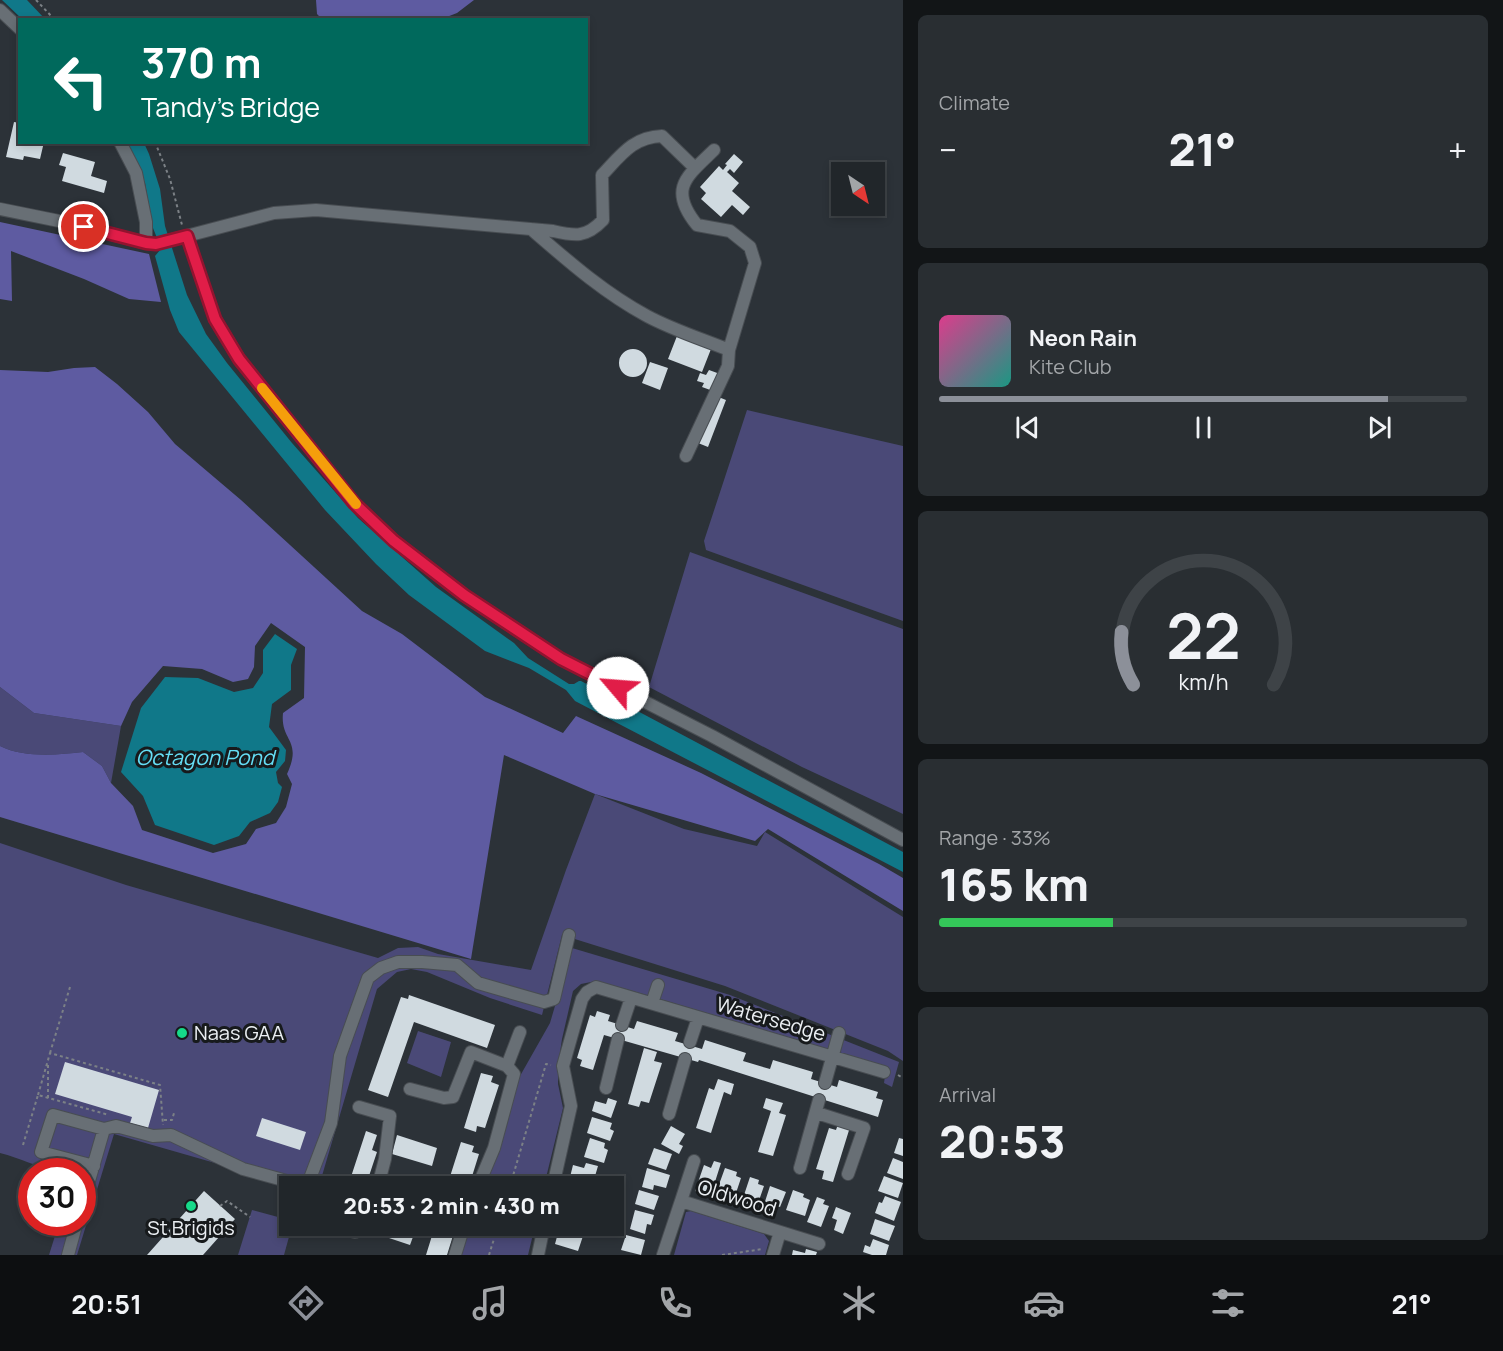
<!DOCTYPE html>
<html lang="en">
<head>
<meta charset="utf-8">
<style>
  :root { --surface:#21262a; --page:#292e32; --text:#f1f3f6; --muted:#a2a5a8; --line:#3e4347; --accent:#8c9099 }
  body { margin:0; font-family:Manrope,sans-serif; background:var(--page); color:var(--text); height:100vh; display:flex; flex-direction:column; font-size:22px; white-space:nowrap }
  * { box-sizing:border-box; margin:0 }
  p { font-size:20px; color:var(--muted) }
  .icon { flex:none; width:33px; height:33px; fill:none; stroke:currentColor; stroke-width:2; stroke-linecap:round; stroke-linejoin:round }
  .map { position:relative; flex:1; overflow:hidden }
  .panel { display:flex; flex-direction:column; gap:15px; padding:15px; background:#121517; width:600px }
  .panel>* { flex:none }
  .guide { position:absolute; left:18px; top:18px; width:570px; height:126px; border-radius:0px; box-shadow:0 3px 9px #0003,0 0 0 2px var(--line); background:#00695c; color:#fff; overflow:hidden }
  .needle { width:39px; rotate:145deg }
  .controls { position:absolute; left:831px; top:162px; display:grid; gap:12px }
  .controls a { display:grid; place-items:center; width:54px; height:54px; border-radius:0px; background:var(--surface); box-shadow:0 3px 9px #0003,0 0 0 2px var(--line); font-size:30px }
  .speed { position:absolute; left:18px; top:1158px; display:flex; gap:12px; font-size:30px; font-weight:700; text-align:center }
  .speed>* { display:grid; place-content:center; width:78px; height:78px; border-radius:50%; background:var(--surface); box-shadow:0 3px 9px #0003,0 0 0 2px var(--line); line-height:1 }
  .speed .limit { border:9px solid #d22; background:#fff; color:#111 }
  .pin { position:absolute; display:grid; place-items:center; width:51px; height:51px; color:#fff; margin:-26px; border:3px solid #fff; border-radius:50%; box-shadow:0 2px 6px #0007 }
  .me { position:absolute; width:66px; margin:-33px; rotate:297deg; stroke-linejoin:round; filter:drop-shadow(0 0 4px #0008) }
  .turn { display:flex; align-items:center; gap:21px; height:126px; padding:0 24px; font-size:27px }
  .turn .icon { width:78px; height:78px; stroke-width:2.5 }
  .turn b { display:block; font-size:42px; line-height:51px }
  .big { font-size:45px; font-weight:800; line-height:1.1 }
  .panel .card { flex:1; display:flex; flex-direction:column; justify-content:center; gap:9px; min-width:0; padding:0 21px; border-radius:9px; background:var(--page) }
  .panel .dial { align-items:center; gap:0 }
  .dial svg { height:156px; overflow:visible; fill:none; stroke:var(--line); stroke-width:7; stroke-linecap:round; text-anchor:middle }
  .dial text { fill:var(--text); stroke:none }
  .song { display:flex; align-items:center; gap:18px }
  .cover { width:72px; height:72px; border-radius:9px; background:linear-gradient(135deg,hsl(330 70% 55%),hsl(170 70% 35%)) }
  .played { height:6px; border-radius:3px; background:linear-gradient(90deg,var(--accent) 85%,var(--line) 85%) }
  .keys { display:flex; justify-content:space-around; direction:ltr }
  .heat { display:flex; justify-content:space-between; align-items:center; font-size:33px; direction:ltr }
  .charge { height:9px; border-radius:4px; background:linear-gradient(90deg,#34c759 33%,var(--line) 0) }
  .trip { position:absolute; left:279px; top:1176px; width:345px; height:60px; border-radius:0px; background:var(--surface); box-shadow:0 3px 9px #0003,0 0 0 2px var(--line); font-weight:800; line-height:60px; text-align:center }
  .dock { display:flex; height:96px; justify-content:space-around; align-items:center; background:#0d0f11; color:var(--muted) }
  .dock .icon { width:42px; height:42px }
  .dock .on { color:var(--accent) }
  .dock b { font-size:27px; color:var(--text) }
  main { display:flex; flex:1; min-height:0 }
  .map>svg:first-child { display:block }
  .green { fill:#4a4977 }
  .forest { fill:#5e5ba1 }
  .water { fill:#107889 }
  .building { fill:#d0dae0 }
  .lines { fill:none; stroke-linecap:round; stroke-linejoin:round }
  .minor-casing { stroke:#484d52; stroke-width:14 }
  .path { stroke:#7c8186; stroke-width:2; stroke-dasharray:3 3; stroke-linecap:butt }
  .minor { stroke:#686f75; stroke-width:12 }
  .route-casing { stroke:#92132f; stroke-width:15 }
  .route { stroke:#e11d48; stroke-width:10 }
  .slow { stroke:#f59e0b; stroke-width:10 }
  .poi-dot { fill:#16d989; stroke:#171a1c; stroke-width:2 }
  .labels { text-anchor:middle; stroke-width:6; stroke-linejoin:round; paint-order:stroke }
  .street-label { font-size:20px; fill:#ebeff3; stroke:#171a1c }
  .poi-label { font-size:20px; fill:#ebeff3; stroke:#171a1c; text-anchor:start }
  .water-label { font-size:21px; font-style:italic; fill:#65def5; stroke:#171a1c }
</style>
</head>
<body>
<main>
<div class="map">
<svg width="903" height="1255" viewBox="0 0 903 1255">
  <rect width="100%" height="100%" fill="#2c3238"/>
  <!-- green -->
  <path class="green" d="M747 410 903 446V621L706 550 704 541Z
    M690 552 903 629V814L802 767 649 687Z
    M0 687 34 713 121 726 111 783 102 766 83 752C57 755 24 758 0 746Z
    M595 794 684 829 757 846 765 832 903 917V1061L888 1051 725 986 562 935 542 1015 490 998 427 972 411 969 397 972 377 989 319 1186H295L114 1134 77 1255H49L59 1223 82 1222V1172C75 1171 66 1173 59 1171 38 1168 20 1158 0 1153V843L126 885 378 958 398 948 418 947 438 954 531 970 566 870Z
    M572 948 730 995 899 1062 892 1087 884 1083 886 1069 879 1064 626 989 596 981 581 984 573 991 562 1039 558 1066V1084L563 1108 544 1186H485L520 1076 550 1023Z
    M418 1031 451 1042 441 1077 407 1063Z
    M252 1210 289 1220 290 1226H292L284 1255H238Z
    M691 1211 764 1234 769 1241 765 1255H674L686 1212Z
    M471 1226H535L528 1255H460Z"/>
  <!-- forest -->
  <path class="forest" d="M316 0H474L457 13 439 20 322 19 317 14Z
    M0 222 149 254 161 302 129 299 84 279 11 251 12 301 0 299Z
    M95 367 117 384 148 412 175 444 241 500 362 611 402 634 485 697 563 733 576 716 701 773 879 864 903 878V911L768 829 755 841 595 794 504 755 471 959 0 817V746C24 758 57 755 83 752L102 766 111 783 133 806 142 830 213 853 246 844 256 829 276 823 286 807 292 784 287 774C303 739 280 742 283 713L304 698 305 647 271 623 255 646 254 667 248 679 233 682 202 669 163 666 132 702 121 726 34 713 0 687V370L48 372 74 368Z"/>
  <!-- water -->
  <path class="water" d="M2 0H27L45 19H22Z
    M125 143H144L149 154 160 189 165 226 187 295 206 334 227 363 292 443 358 518 436 587 514 643 528 658 569 684H574L579 681H581L903 852V872L575 701 566 690 529 668 485 651 409 595 376 564 325 510 179 332 170 310 155 256 160 250 157 238 153 228 145 183Z
    M275 634 297 649 291 665V690L272 704 269 727 286 750 285 761 276 772 278 783 282 787 278 802 270 813 250 822 239 836 214 845 155 825 143 796 121 772 141 708 165 677 198 678 234 692 253 688 263 673V650Z"/>
  <!-- building -->
  <path class="building" d="M14 122 20 123V142H44L40 159 24 156 23 160 6 157Z
    M63 153 95 162 91 176 107 181 104 193 62 181 66 167 59 165Z
    M734 154 743 162 734 173 730 169 727 172 739 183 732 191 750 207 743 215 732 205 721 217 701 199 706 193 700 187 719 166 723 170 727 165 725 164Z
    M677 336 711 349 702 372 668 359Z
    M619 363a14 14 0 1 1 28 0a14 14 0 1 1-28 0Z
    M650 362 668 368 660 390 642 383Z
    M709 370 720 374 713 391 702 387 704 383 697 381 700 373 706 375Z
    M716 396 726 400 708 447 698 443Z
    M409 995 495 1025 487 1048 414 1022 388 1097 368 1090 401 997 408 999Z
    M597 1011 610 1015 608 1021 634 1029 637 1021 678 1033 675 1041 702 1049 705 1040 746 1053 743 1061 770 1069 773 1060 813 1072 811 1079 837 1087 839 1080 878 1092 876 1098 883 1100 878 1117 699 1060 698 1062 604 1035 593 1070 580 1066 582 1060 577 1058 590 1015 595 1017Z
    M644 1048 657 1052 654 1061 662 1063 649 1103 641 1101 639 1107 628 1104Z
    M65 1062 159 1090 148 1128 130 1123 132 1117 55 1094Z
    M481 1073 493 1076 491 1082 499 1085 485 1128 477 1126 476 1132 464 1128Z
    M718 1079 734 1084 731 1095 724 1092 711 1133 696 1128 709 1088 714 1090Z
    M608 1098 617 1101 611 1118 592 1111 595 1101 606 1104Z
    M766 1098 783 1103 779 1113 786 1115 773 1156 758 1152 771 1111 763 1108Z
    M592 1117 612 1123 610 1129 614 1131 610 1141 587 1133Z
    M262 1118 306 1132 300 1150 256 1136Z
    M838 1124 850 1127 833 1182 822 1179 824 1171 816 1169 829 1128 836 1130Z
    M671 1126 685 1134 679 1144 683 1146 679 1154 661 1144Z
    M366 1131 377 1135 372 1150 377 1152 370 1173 366 1186H348Z
    M397 1135 437 1148 432 1166 392 1154Z
    M590 1138 605 1143 604 1148 608 1150 604 1163 584 1157Z
    M899 1138 903 1139V1156L894 1153Z
    M461 1142 474 1146 472 1152 479 1154 469 1186H447Z
    M654 1148 672 1154 666 1170 648 1164Z
    M893 1158 903 1162V1179L887 1173Z
    M714 1161 721 1163 714 1185 710 1183 707 1195 695 1191 704 1165 711 1168Z
    M586 1163 598 1166 593 1183 570 1177 573 1165 584 1168Z
    M647 1168 670 1175 666 1188 654 1185 653 1190 642 1187Z
    M725 1168 737 1172 736 1176 741 1178 735 1196 717 1190Z
    M884 1176 903 1183 898 1198 878 1191Z
    M750 1177 759 1180 758 1184 764 1186 756 1209 741 1204Z
    M770 1186 786 1192 780 1207 777 1206 774 1215 762 1211Z
    M639 1190 659 1196 654 1210 635 1204Z
    M793 1190 804 1194 803 1197 810 1200 805 1216 786 1210Z
    M204 1191 235 1219 203 1255H147Z
    M885 1196 901 1202 894 1221 875 1213 879 1202 882 1203Z
    M817 1197 825 1200 823 1204 829 1206 821 1227 807 1222Z
    M836 1207 851 1213 843 1234 834 1230 837 1220 832 1218Z
    M635 1210 654 1215 651 1225 647 1224 645 1234 630 1229Z
    M875 1219 895 1226 889 1241 870 1234Z
    M370 1226H417L410 1245 368 1231Z
    M435 1226H456L447 1255H426Z
    M572 1230 584 1233 578 1251 555 1244 558 1233 570 1236Z
    M626 1235 645 1240 641 1255 621 1250Z
    M873 1239 889 1245 886 1255H872L863 1252 865 1245 870 1247Z
    M806 1249 817 1252 816 1255H792L793 1250 805 1253Z"/>
  <g class="lines">
    <defs>
      <path id="minor" d="M0 10 20 29
        M120 142 136 173 146 222V243
        M0 209 64 222 146 243 156 244 274 213 316 210 553 231C575 236 586 238 603 220L602 175C621 155 633 137 662 136L695 168
        M531 229C568 261 604 293 647 316 673 330 702 339 729 350
        M187 236 215 319 239 359 354 503 394 541 464 595 561 659 712 736 903 840
        M686 456 728 366 729 350 755 263 750 247 730 231 697 225C668 189 686 177 714 150
        M652 1003 658 985
        M622 1025 631 998
        M690 1042 698 1018
        M507 1066 520 1032
        M825 1083 839 1033
        M606 1088 618 1039
        M410 1089 444 1098 453 1097 471 1052 507 1066 514 1074 494 1148 478 1186
        M359 1107 390 1116 385 1159 378 1186
        M817 1113 864 1128 848 1174
        M669 1114 685 1059
        M104 1129 116 1126 153 1136 171 1135 243 1169 301 1185 309 1181 331 1123 340 1056 368 978 381 968 398 962H422L457 965 478 983 544 1002 554 999 569 935
        M800 1168 819 1100
        M381 1182 395 1186
        M553 1186 571 1106 563 1066 582 999 587 992 596 987 884 1072
        M681 1201 694 1161
        M82 1205 104 1129 53 1115 41 1152 94 1166
        M333 1226 355 1232 360 1226
        M68 1255 77 1222
        M455 1255 464 1226
        M538 1255 544 1226
        M663 1255 681 1201 819 1244
        M773 1255 780 1232"/>
    </defs>
    <!-- minor casing -->
    <use href="#minor" class="minor-casing"/>
    <!-- path -->
    <path class="path" d="M36 0 55 20
      M155 142 170 179 182 225
      M50 1053 70 987
      M898 1075 903 1078
      M38 1095 50 1053 160 1085 163 1125
      M48 1098V1065
      M164 1120H172L174 1113
      M23 1145 38 1095 109 1115
      M510 1186 546 1064 551 1065
      M220 1206 227 1201 250 1217
      M489 1255 498 1226
      M722 1255 763 1249"/>
    <!-- minor -->
    <use href="#minor" class="minor"/>
  </g>
  <g class="lines">
    <defs>
      <path id="route" d="M84 227 146 243 156 244 187 236 215 319 239 359 354 503 394 541 464 595 561 659 618 688"/>
    </defs>
    <!-- route casing -->
    <use href="#route" class="route-casing"/>
    <!-- route -->
    <use href="#route" class="route"/>
    <!-- slow -->
    <path class="slow" d="M262 388 356 504"/>
  </g>
  <!-- markers -->
  <g class="poi-dot">
    <circle cx="182" cy="1033" r="6"/>
    <circle cx="191" cy="1206" r="6"/>
  </g>
  <g class="labels">
    <!-- street labels -->
    <g class="street-label">
      <text transform="translate(771 1019) rotate(16)" y="7">Watersedge</text>
      <text transform="translate(737 1198) rotate(17)" y="7">Oldwood</text>
    </g>
    <!-- poi labels -->
    <g class="poi-label">
      <text x="194" y="1040">Naas GAA</text>
      <text x="191" y="1235" text-anchor="middle">St Brigids</text>
    </g>
    <!-- water labels -->
    <g class="water-label">
      <text x="205" y="765">Octagon Pond</text>
    </g>
  </g>
</svg>
<div class="controls">
<a><svg class="needle" viewBox="-14 -14 28 28"><path d="M0-13l5 13h-10z" fill="#e53935"/><path d="M0 13l5-13h-10z" fill="#a2a5a8"/></svg></a>
</div>
<div class="speed"><div class="limit">30</div></div>
<div class="pin" style="left:84px;top:227px;background:#d93025"><svg class="icon" aria-label="arrive" viewBox="0 0 24 24"><path d="M6 21V4h12l-3 4 3 4H6"/></svg></div>
<svg class="me" style="left:618px;top:688px" viewBox="-20 -20 40 40"><circle r="19" fill="#fff"/><path d="M0-13L10 11 0 6-10 11z" fill="#e11d48"/></svg>
<div class="trip">20:53 · 2 min · 430 m</div>
<div class="guide">
<div class="turn"><svg class="icon" aria-label="left" viewBox="0 0 24 24"><path d="M17 20v-9H6M10 6l-5 5 5 5"/></svg><div><b>370 m</b>Tandy's Bridge</div></div>
</div>
</div>
<section class="panel">
<div class="card"><p>Climate</p>
<div class="heat"><a>−</a><b class="big">21°</b><a>+</a></div>
</div>
<div class="card">
<div class="song"><i class="cover"></i><div><b>Neon Rain</b><p>Kite Club</p></div></div>
<div class="played"></div>
<div class="keys"><svg class="icon" aria-label="previous" viewBox="0 0 24 24"><path d="M18 5L8 12l10 7zM5 5v14"/></svg><svg class="icon" aria-label="pause" viewBox="0 0 24 24"><path d="M8 5v14M16 5v14"/></svg><svg class="icon" aria-label="next" viewBox="0 0 24 24"><path d="M6 5l10 7-10 7zM19 5v14"/></svg></div>
</div>
<div class="card dial"><svg viewBox="0 0 100 80">
<path d="M14 69A42 42 0 1 1 86 69"/>
<path d="M14 69A42 42 0 0 1 8 42" stroke="#8c9099"/>
<text x="50" y="56" font-size="32" font-weight="700">22</text>
<text x="50" y="72" font-size="11">km/h</text>
</svg></div>
<div class="card"><p>Range · 33%</p><b class="big">165 km</b><div class="charge"></div></div>
<div class="card"><p>Arrival</p><b class="big">20:53</b></div>
</section>
</main>
<nav class="dock">
<b>20:51</b>
<svg class="icon on" aria-label="directions" viewBox="0 0 24 24"><path d="M12 3l9 9-9 9-9-9zM9 14v-3h6M13 9l2 2-2 2"/></svg>
<svg class="icon" aria-label="music" viewBox="0 0 24 24"><path d="M9 18V5l10-2v13"/><circle cx="6" cy="18" r="3"/><circle cx="16" cy="16" r="3"/></svg>
<svg class="icon" aria-label="phone" viewBox="0 0 24 24"><path d="M5 4h4l2 5-3 2q2 4 5 5l2-3 5 2v4C11 20 4 13 5 4z"/></svg>
<svg class="icon" aria-label="climate" viewBox="0 0 24 24"><path d="M12 3v18M4 7l16 10M4 17L20 7"/></svg>
<svg class="icon" aria-label="car" viewBox="0 0 24 24"><path d="M5 17H2v-5l4-1 3-4h7l3 4 3 1v5h-3M9 17h6M6 11h13"/><circle cx="7" cy="17" r="2"/><circle cx="17" cy="17" r="2"/></svg>
<svg class="icon" aria-label="filters" viewBox="0 0 24 24"><path d="M4 7h16M4 17h16"/><circle cx="9" cy="7" r="2"/><circle cx="15" cy="17" r="2"/></svg>
<b>21°</b>
</nav>
</body>
</html>
